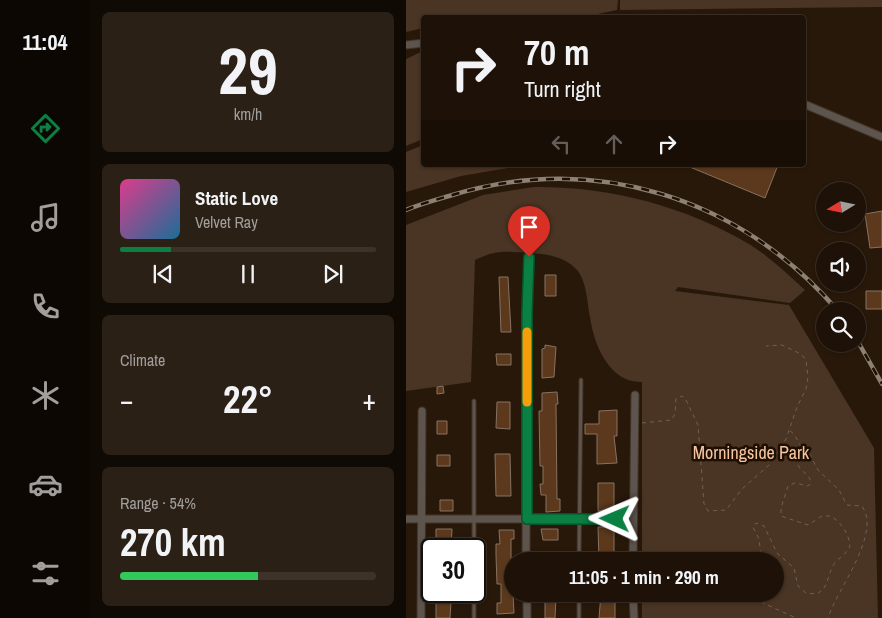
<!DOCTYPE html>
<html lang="en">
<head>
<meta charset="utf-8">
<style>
  :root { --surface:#1e1208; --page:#2b2016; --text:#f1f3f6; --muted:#a19e9c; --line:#3c3229; --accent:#0b8043 }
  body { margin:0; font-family:"Archivo Narrow",sans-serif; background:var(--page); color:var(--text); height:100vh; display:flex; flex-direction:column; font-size:19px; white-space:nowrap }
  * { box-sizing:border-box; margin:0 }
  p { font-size:16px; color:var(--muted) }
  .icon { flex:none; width:28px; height:28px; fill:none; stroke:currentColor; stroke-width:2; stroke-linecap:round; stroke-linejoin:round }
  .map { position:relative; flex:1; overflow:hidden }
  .details { display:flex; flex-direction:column; gap:12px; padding:12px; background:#100a04; width:316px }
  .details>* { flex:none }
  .banner { position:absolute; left:15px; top:15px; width:385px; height:152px; border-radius:5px; box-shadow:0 1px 4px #0004,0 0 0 1px var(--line); background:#1e1208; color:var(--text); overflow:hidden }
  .needle { width:32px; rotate:260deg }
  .tools { position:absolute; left:410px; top:182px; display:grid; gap:10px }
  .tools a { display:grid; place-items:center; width:50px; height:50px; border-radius:50%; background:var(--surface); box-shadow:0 1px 4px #0004,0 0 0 1px var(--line); font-size:25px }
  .speed { position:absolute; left:15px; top:538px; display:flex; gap:10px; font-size:25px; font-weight:700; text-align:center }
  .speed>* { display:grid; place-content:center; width:65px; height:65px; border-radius:50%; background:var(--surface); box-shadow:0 1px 4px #0004,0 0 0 1px var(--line); line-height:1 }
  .speed .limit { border:2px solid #111; border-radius:8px; background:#fff; color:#111 }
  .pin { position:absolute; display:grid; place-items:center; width:42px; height:42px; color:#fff; margin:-51px -21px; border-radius:50% 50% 50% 0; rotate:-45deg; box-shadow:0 0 5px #0007 }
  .pin .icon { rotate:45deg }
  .me { position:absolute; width:55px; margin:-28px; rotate:271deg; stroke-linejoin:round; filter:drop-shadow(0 0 4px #0008) }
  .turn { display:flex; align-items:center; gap:18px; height:105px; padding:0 20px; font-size:22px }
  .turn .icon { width:65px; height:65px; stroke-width:2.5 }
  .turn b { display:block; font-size:35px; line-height:42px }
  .lanes { display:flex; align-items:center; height:48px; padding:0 20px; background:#0003; justify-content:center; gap:25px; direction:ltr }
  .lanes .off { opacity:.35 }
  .big { font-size:38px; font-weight:700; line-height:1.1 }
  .details .widget { flex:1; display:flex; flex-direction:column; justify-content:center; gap:8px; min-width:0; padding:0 18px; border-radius:8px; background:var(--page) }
  .details .dial { align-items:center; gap:0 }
  .dial b { font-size:65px; line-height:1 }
  .song { display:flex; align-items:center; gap:15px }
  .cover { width:60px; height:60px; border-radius:8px; background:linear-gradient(135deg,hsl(330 70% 55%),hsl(200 70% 35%)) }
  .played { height:5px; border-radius:2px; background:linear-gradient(90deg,var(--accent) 20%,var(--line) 20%) }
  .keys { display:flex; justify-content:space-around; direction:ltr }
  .heat { display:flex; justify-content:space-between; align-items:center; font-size:28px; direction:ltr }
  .charge { height:8px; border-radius:4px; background:linear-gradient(90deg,#34c759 54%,var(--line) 0) }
  .trip { position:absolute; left:98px; top:552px; width:280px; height:50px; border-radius:25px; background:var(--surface); box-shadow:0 1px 4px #0004,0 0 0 1px var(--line); font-weight:700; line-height:50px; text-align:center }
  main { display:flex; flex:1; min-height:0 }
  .tab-bar { display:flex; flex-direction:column; width:90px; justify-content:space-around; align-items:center; background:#0c0703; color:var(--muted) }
  .tab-bar .icon { width:35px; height:35px }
  .tab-bar .selected { color:var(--accent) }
  .tab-bar b { font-size:22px; color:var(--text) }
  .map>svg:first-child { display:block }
  .green { fill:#4a3423 }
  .building { fill:#5c391c; stroke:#877263 }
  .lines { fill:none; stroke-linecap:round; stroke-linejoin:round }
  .lane-casing { stroke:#433427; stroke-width:5 }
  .street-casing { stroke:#433427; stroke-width:9 }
  .path { stroke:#6f6155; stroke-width:1; stroke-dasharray:4 4; stroke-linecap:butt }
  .lane { stroke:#5c544d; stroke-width:3 }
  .street { stroke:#5c544d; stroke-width:7 }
  .rail-casing { stroke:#8d8074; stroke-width:4.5 }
  .rail { stroke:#1e0f03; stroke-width:2.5; stroke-dasharray:8; stroke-linecap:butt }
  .route-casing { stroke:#07532c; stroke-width:12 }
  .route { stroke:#0b8043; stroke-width:9 }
  .slow { stroke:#f59e0b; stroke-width:9 }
  .labels { text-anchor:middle; stroke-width:5; stroke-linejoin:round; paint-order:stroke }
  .park-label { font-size:18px; fill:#f7c59f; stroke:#1e0f03 }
</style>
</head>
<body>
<main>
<nav class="tab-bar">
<b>11:04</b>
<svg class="icon selected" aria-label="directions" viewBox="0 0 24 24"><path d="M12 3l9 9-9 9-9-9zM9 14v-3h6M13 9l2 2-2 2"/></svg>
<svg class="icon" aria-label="music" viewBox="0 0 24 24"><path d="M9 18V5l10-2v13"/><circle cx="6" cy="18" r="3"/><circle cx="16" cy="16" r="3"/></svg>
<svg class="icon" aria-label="phone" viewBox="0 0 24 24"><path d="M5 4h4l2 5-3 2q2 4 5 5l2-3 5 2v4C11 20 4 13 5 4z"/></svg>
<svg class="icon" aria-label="climate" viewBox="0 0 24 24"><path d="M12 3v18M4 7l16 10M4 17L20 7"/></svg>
<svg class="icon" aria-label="car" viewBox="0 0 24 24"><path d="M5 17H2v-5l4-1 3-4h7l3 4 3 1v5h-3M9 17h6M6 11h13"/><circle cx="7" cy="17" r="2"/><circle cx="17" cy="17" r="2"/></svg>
<svg class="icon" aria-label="filters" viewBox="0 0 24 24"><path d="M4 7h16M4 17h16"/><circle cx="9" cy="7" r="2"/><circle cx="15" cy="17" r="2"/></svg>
</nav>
<section class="details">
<div class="widget dial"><b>29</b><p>km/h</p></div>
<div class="widget">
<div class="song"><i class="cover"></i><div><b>Static Love</b><p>Velvet Ray</p></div></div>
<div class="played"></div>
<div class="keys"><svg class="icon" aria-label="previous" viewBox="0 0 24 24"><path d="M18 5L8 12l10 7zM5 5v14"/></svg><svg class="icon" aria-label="pause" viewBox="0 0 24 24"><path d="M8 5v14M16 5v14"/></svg><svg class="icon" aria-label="next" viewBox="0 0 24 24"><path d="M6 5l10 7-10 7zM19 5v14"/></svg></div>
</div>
<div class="widget"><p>Climate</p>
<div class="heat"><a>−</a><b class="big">22°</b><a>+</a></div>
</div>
<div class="widget"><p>Range · 54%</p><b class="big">270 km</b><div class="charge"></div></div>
</section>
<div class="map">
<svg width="476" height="618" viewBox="0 0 476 618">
  <rect width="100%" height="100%" fill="#28180a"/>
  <!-- green -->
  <path class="green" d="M0 0H212L211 10 187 15 18 18 17 28 0 32Z
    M214 0H476V7L214 10Z
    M17 51V139L0 146V59Z
    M17 145 18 165H121L55 176 0 192V152Z
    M128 187C202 186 279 206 343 244 363 256 381 274 399 290L384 303 272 287 269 291 383 305 468 448 472 618H236V594H369V561H236V382C204 383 188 346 184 317 181 302 181 282 171 270 160 257 141 254 125 253 101 252 92 249 69 260L65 382 0 391V225L77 195Z"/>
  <!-- building -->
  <path class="building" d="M279 165H372L359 198Z
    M476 211V247L464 248 459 214Z
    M139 275H150V296H139Z
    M93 277H102L105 332H95Z
    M460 291H476V309H460Z
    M139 345 150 347 148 377 136 378V349L139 348Z
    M90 354H105V365H91Z
    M37 386 38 393 31 394V387Z
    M151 392 152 404H150L151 499H154V511L140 512V495H135L134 484H137V466H134L133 411H136V393Z
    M91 402H104V429L90 428Z
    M211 410V436H208L211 463 191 464V434H179V424H193V411Z
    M31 421H41V434H31Z
    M89 454H104L105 496H90Z
    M31 455H44V466H31Z
    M192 483H208V511H192Z
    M34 500H47V511H34Z
    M192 527H208V561H193Z
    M30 529H46L45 549H30Z
    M135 529H152V540H137Z
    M93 530H108V539H105V557L108 613 91 614V603H95V584H91L90 555V544H94Z
    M30 591H43V602H45L44 618H30Z
    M195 594H209V618H193Z
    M150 596 149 618H139V597Z"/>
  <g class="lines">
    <defs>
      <path id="lane" d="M68 549V401
        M173 561 175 380
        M68 591V618
        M173 618V594"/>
      <path id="street" d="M0 45 18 43
        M398 104 476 137
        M0 519H226
        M120 561 121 314 123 257
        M227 561 229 395
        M121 594V618
        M227 594 228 618
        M15 618 16 411"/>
    </defs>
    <!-- lane casing -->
    <use href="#lane" class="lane-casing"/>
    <!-- street casing -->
    <use href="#street" class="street-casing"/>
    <!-- path -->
    <path class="path" d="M236 423 265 420 269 414 270 399 276 396 279 398 292 425 298 504 302 511 320 510 336 489 363 465 380 439 391 407 400 389 402 377 400 360 395 354 376 345 360 346
      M384 431 388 434 396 448
      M359 561 355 555 353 539 347 527 350 523 358 526 371 553 388 568 392 586 400 593 410 594C423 589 421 575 428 564 433 557 441 554 444 546 443 534 435 521 424 516H416L402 525 375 516V508L382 486 389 483 402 486 405 483C403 470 387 472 392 453L397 449H401L412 470 433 490 441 505 456 506C476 534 430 591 422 618
      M352 594 357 603 390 618"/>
    <!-- lane -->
    <use href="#lane" class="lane"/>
    <!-- street -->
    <use href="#street" class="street"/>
    <defs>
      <path id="rail" d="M0 210C14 204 29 200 43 196 188 151 334 197 432 311
        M451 340 476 384"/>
    </defs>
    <!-- rail casing -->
    <use href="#rail" class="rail-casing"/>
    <!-- rail -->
    <use href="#rail" class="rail"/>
  </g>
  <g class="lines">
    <defs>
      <path id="route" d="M123 257 121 314V519H209"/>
    </defs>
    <!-- route casing -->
    <use href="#route" class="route-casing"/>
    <!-- route -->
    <use href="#route" class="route"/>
    <!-- slow -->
    <path class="slow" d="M121 332V402"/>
  </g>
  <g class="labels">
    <!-- park labels -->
    <g class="park-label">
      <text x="345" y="459">Morningside Park</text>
    </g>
  </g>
</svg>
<div class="tools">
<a><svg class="needle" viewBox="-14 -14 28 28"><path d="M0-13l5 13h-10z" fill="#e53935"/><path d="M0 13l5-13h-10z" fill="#a19e9c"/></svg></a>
<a><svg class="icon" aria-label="sound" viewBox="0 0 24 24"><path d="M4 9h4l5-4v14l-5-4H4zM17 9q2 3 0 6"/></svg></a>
<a><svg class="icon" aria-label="search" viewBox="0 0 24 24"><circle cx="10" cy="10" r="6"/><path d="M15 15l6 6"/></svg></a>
</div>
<div class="speed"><div class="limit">30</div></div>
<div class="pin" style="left:123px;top:257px;background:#d93025"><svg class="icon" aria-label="arrive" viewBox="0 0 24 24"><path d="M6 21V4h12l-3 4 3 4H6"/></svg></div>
<svg class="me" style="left:209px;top:519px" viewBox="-20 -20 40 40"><path d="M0-17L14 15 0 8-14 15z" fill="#0b8043" stroke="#fff" stroke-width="4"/></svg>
<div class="trip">11:05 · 1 min · 290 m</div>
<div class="banner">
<div class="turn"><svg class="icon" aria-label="right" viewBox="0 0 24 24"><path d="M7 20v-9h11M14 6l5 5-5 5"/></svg><div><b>70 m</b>Turn right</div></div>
<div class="lanes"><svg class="icon off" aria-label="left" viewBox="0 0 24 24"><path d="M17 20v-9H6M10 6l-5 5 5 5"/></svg><svg class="icon off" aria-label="ahead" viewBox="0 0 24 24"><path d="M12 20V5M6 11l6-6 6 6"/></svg><svg class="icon" aria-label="right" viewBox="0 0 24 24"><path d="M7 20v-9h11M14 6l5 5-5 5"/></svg></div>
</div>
</div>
</main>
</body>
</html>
